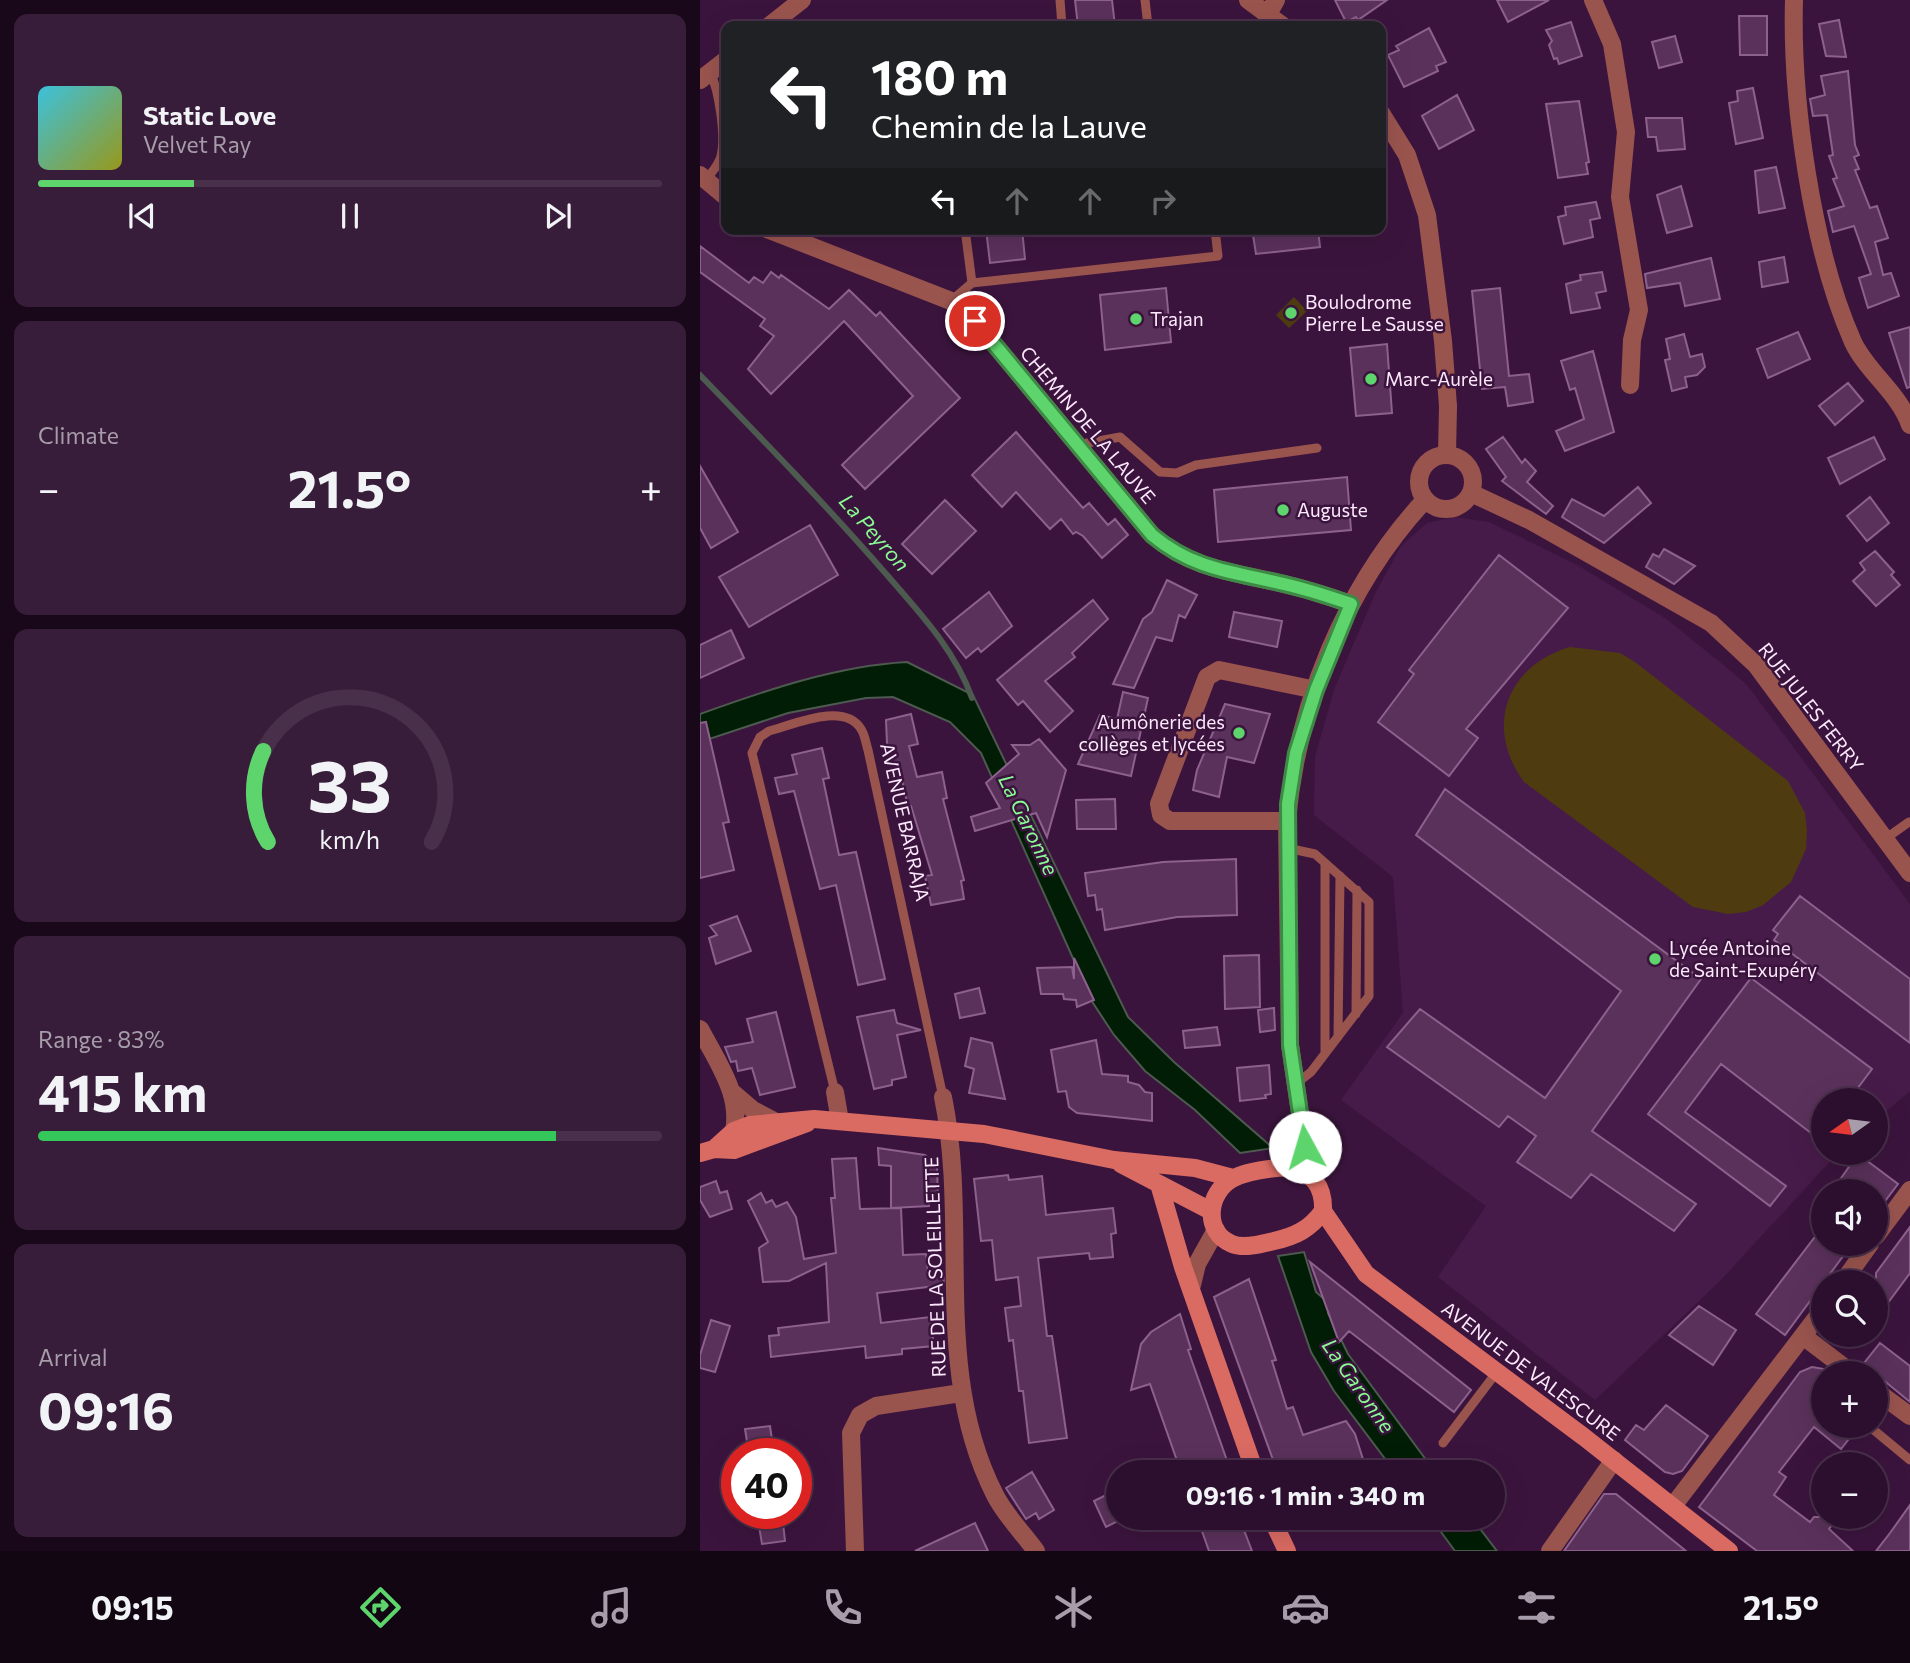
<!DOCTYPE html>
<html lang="en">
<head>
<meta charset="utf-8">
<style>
  :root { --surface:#2c0f2e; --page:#381d3a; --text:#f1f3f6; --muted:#a69caa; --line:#482f4a; --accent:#5dd56c }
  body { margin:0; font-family:Commissioner,sans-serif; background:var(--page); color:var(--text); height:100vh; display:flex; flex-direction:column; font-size:26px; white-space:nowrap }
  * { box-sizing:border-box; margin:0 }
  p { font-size:23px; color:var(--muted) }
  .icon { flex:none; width:38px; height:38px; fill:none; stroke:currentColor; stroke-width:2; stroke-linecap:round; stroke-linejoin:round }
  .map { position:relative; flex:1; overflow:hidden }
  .panel { display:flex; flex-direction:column; gap:14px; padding:14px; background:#180819; width:700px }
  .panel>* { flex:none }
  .banner { position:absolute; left:21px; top:21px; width:665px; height:214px; border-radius:14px; box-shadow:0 7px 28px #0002,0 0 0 2px var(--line); background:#202124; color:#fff; overflow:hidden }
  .needle { width:46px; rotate:256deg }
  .buttons { position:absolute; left:1111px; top:1088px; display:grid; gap:14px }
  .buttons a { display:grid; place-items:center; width:77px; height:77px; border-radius:50%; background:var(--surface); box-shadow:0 7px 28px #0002,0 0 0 2px var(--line); font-size:35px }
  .speed { position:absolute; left:21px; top:1438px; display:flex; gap:14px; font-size:35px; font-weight:700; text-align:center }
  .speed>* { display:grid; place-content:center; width:91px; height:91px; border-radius:50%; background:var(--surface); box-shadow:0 7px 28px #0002,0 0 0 2px var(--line); line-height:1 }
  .speed .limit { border:10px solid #d22; background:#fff; color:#111 }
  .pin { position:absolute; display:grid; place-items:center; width:60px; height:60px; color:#fff; margin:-30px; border:4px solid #fff; border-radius:50%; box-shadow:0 2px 7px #0007 }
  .me { position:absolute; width:77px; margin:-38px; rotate:354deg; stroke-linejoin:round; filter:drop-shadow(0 0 5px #0008) }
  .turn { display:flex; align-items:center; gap:24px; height:147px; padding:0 35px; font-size:32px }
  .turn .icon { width:91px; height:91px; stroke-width:2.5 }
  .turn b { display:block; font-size:49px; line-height:60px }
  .lanes { display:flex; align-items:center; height:66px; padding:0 35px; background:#0003; justify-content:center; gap:35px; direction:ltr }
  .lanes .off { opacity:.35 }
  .big { font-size:52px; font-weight:700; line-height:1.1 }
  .panel .widget { flex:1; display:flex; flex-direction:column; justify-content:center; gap:10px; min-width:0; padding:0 24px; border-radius:14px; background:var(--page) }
  .panel .dial { align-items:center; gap:0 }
  .dial svg { height:182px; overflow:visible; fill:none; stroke:var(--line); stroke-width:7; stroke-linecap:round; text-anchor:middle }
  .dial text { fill:var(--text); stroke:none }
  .song { display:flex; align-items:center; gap:21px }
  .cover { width:84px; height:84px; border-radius:10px; background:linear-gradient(135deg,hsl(190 70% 55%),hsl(60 70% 35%)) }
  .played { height:7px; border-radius:4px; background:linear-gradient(90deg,var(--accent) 25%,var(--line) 25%) }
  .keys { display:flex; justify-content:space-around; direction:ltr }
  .heat { display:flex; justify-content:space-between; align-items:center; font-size:38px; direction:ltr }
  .charge { height:10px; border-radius:5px; background:linear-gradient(90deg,#34c759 83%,var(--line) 0) }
  .trip { position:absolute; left:406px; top:1460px; width:399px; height:70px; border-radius:35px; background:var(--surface); box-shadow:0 7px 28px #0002,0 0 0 2px var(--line); font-weight:700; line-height:70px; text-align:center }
  .tab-bar { display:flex; height:112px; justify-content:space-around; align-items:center; background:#120612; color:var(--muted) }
  .tab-bar .icon { width:49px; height:49px }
  .tab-bar .on { color:var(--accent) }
  .tab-bar b { font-size:32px; color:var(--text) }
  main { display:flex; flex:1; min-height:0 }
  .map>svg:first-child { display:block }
  .built { fill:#471b49 }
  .green { fill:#4e3c10 }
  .water { fill:#011d05; stroke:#4d5a4f; stroke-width:2 }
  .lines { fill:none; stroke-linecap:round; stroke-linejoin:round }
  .stream { stroke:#4d5a4f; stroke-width:6 }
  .building { fill:#5a315b; stroke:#8d618d; stroke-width:2 }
  .service { stroke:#9a544e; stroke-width:9 }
  .minor { stroke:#9a544e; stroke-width:18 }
  .tertiary { stroke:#9a544e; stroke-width:18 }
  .secondary { stroke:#da6b63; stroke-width:18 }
  .route-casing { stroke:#3c8a46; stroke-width:18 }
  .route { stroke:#5dd56c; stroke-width:12 }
  .poi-dot { fill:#5dd56c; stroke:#3b143d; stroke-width:2.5 }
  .labels { text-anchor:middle; stroke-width:5; stroke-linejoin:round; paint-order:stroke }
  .poi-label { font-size:19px; fill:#fde9fd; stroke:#3b143d; text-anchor:start }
  .street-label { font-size:19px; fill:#fde9fd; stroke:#3b143d }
  .water-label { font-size:21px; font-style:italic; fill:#88fc93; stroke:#3b143d }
</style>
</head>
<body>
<main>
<section class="panel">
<div class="widget">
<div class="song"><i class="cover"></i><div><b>Static Love</b><p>Velvet Ray</p></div></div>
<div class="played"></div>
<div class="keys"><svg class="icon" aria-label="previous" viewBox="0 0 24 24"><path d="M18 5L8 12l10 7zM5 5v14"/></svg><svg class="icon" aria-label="pause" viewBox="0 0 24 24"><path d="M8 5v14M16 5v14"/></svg><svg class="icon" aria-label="next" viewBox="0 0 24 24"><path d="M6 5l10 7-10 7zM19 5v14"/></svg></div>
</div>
<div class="widget"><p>Climate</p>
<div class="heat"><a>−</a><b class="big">21.5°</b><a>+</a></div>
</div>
<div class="widget dial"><svg viewBox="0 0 100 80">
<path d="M14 69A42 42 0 1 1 86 69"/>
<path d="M14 69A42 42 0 0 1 12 29" stroke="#5dd56c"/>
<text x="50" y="56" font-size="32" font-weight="700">33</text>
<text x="50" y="72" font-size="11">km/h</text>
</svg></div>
<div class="widget"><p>Range · 83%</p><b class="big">415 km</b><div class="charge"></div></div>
<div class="widget"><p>Arrival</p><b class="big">09:16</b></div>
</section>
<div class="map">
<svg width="1210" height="1551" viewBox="0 0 1210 1551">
  <rect width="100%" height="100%" fill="#3b143d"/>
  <!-- built -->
  <path class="built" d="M755 517 789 522 877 565 965 618 1021 663 1047 685 1210 904V1091L1176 1120V1101H1124V1153H1138L1019 1282 895 1400 738 1277 786 1206 641 1100 703 1013 693 877 614 815 615 757 635 687 676 592 701 546 727 523Z"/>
  <!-- green -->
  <path class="green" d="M594 297 607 311 589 328 576 315Z
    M870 647 920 653 935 662 1088 781 1105 813 1107 831 1106 849 1091 882 1063 905 1046 912 1028 914 993 907 824 782C784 727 806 666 870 647Z"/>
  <!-- water -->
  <path class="water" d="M207 662 273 695 428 1017 474 1062 573 1148 540 1153 495 1110 445 1071 414 1035 393 1003 281 753 250 722 193 697 166 698 88 713 0 742V714C67 690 136 666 207 662Z
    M604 1252 616 1292 632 1306 628 1313 648 1354 735 1472H695L634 1391 611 1352 578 1256Z
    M730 1517H771L797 1551H755Z"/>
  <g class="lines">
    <!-- stream -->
    <path class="stream" d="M0 375C64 441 127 506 187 575 220 613 255 650 272 698"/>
  </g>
  <!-- building -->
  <path class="building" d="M375 0H412L415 26H378Z
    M635 0H687L658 20 656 17 646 22Z
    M797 0H849L808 22Z
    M1039 16H1067V55H1040Z
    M1139 20 1146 57 1126 56 1119 24Z
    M871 22 882 56 859 64 857 58 854 59 849 45 852 41 846 30Z
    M729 28 746 62 736 66 738 71 704 87 688 55 699 50 696 46Z
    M975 36 982 62 959 68 952 42Z
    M1148 71 1155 145 1159 155 1154 157 1159 169 1155 170 1170 208 1177 206 1188 238 1175 242 1182 270 1183 275 1191 273 1199 296 1168 308 1159 278 1171 274 1154 226 1133 232 1128 211 1144 206 1133 179 1137 178 1129 156 1133 155 1127 115 1113 116 1110 99 1125 95 1121 76Z
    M1053 88 1063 138 1036 144 1029 103 1038 101 1037 91Z
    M757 95 774 130 739 149 722 116Z
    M879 101 889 162 886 163 888 174 858 178 846 104Z
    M946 118H982L985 149 958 151 956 137H948Z
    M1076 167 1085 208 1059 213 1055 171Z
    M981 186 992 226 967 233 957 195Z
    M896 202 900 218 890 220 893 237 864 244 858 217 866 215 865 207Z
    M286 229H322L325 259 290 263Z
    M552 229H618L620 247 556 254Z
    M0 246 49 283 54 277 63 283 71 272 79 278 81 275 129 309 149 290 176 316 180 312 260 398 165 489 142 465 213 396 144 321 71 394 48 369 74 336 60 326 65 319 0 272Z
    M1084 257 1088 282 1062 287 1059 262Z
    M1011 258 1020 299 985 306 980 283 947 288 945 274Z
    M902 272 906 291 896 293 900 308 871 313 866 284 881 280 880 275Z
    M466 288 471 342 405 350 400 295Z
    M800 288 809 376 829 374 833 402 808 406 805 387 782 389 772 291Z
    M1210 327V387L1207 388 1189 333Z
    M1098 332 1110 359 1068 378 1057 349Z
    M984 334 990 357 1002 354 1005 367 997 375 985 377 987 387 972 391 965 360 970 359 966 339Z
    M687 344 692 413 656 416 650 348Z
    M893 351 914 432 865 451 856 431 884 419 875 388 870 390 861 361Z
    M1148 383 1163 401 1135 425 1119 406Z
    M316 432 383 508 389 503 408 525 415 519 428 535 402 558 383 536 376 532 373 534 361 519 350 529 316 492 302 507 272 475Z
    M803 437 822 463 825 459 836 471 827 482 853 506 846 514 802 481 806 477 786 449Z
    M1174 437 1185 459 1140 484 1128 458Z
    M0 466 38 532 11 548 0 528Z
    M647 477 651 530 518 542 514 490Z
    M938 487 951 503 904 543 862 517 872 499 904 516Z
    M1170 497 1189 523 1167 541 1147 516Z
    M245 500 276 531 232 574 202 544Z
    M110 525 138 575 49 627 19 577Z
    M964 549 995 566 974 584 946 567 953 554 959 557Z
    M1175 551 1194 572 1191 575 1200 585 1176 606 1153 581 1165 570 1160 563Z
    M799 555 868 608 766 729 778 738 749 776 678 722 714 674 709 670Z
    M467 580 497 595 485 618 479 615 472 641 456 637 434 688 413 684 443 619 452 612Z
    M289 592 312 626 281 652 278 648 266 658 243 629Z
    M393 600 408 619 372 653 375 657 345 681 373 711 350 732 323 701 318 705 297 680Z
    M534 612 582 621 577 647 529 637Z
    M31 630 44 658 0 678V645Z
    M423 692 448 698 431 776 378 764 400 715 417 719Z
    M525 704 570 714 554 763 527 757 519 797 493 790 497 770Z
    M211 714 218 744 209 746 217 777 242 772 247 798 243 799 264 880 261 881 264 899 231 905 225 876 232 875 211 806 208 807 198 762 192 764 187 743 186 720Z
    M6 722 29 822 23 823 34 870 0 878V723Z
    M339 739 366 770 347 837 336 813 275 831 271 817 300 808 286 783 319 754 312 745H330Z
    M122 748 129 778 123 779 139 855 156 852 185 979 158 985 136 885 120 889 94 791 79 794 75 778 97 774 92 755Z
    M745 789 1001 979 892 1131 996 1204 974 1231 891 1174 871 1198 817 1162 836 1136 808 1116 799 1127 687 1047 720 1009 845 1098 921 991 716 835Z
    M415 799 416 829H377L376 800Z
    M536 859 537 915 477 917 405 930 402 909 397 910 395 895 388 896 385 873 463 862Z
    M1100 896 1210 979V1043L1074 940 1078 934 1073 930Z
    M37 916 51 951 16 964 9 938 17 935 10 926Z
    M559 955 560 1007 525 1009 524 956Z
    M374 958 394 1000 377 1007 376 1000 364 999 363 994H341L337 968 372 967 374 979Z
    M1051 978 1172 1069 1148 1101H1124V1143L1021 1064 985 1112 1086 1186 1070 1206 948 1114Z
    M279 988 285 1013 260 1018 255 994Z
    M574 1008 575 1030 560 1032 558 1010Z
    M194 1010 197 1023 221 1030 197 1035 206 1077 192 1080V1085L174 1089 157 1017Z
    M76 1012 95 1087 60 1095 52 1068 38 1071 36 1061 31 1062 25 1047 53 1042 47 1019Z
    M517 1027 520 1045 485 1048 483 1031Z
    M271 1038 292 1043 305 1099 269 1093 274 1069 265 1066Z
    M396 1040 402 1074 428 1076V1082L439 1085 445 1092 452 1093V1121L377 1113 369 1107 366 1091 358 1092 351 1050Z
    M569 1065 571 1094 565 1095 566 1098 540 1101 537 1068Z
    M178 1148 225 1155 237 1166 238 1198H229V1206L191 1208V1166L179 1165Z
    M1158 1154 1198 1184 1176 1213V1192H1151L1139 1181Z
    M156 1158 160 1209 201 1208 203 1255 226 1254 228 1272 243 1271 244 1285 177 1293 181 1323 230 1317 234 1346 202 1349V1354L166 1358 165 1346 71 1357 69 1336 79 1335 78 1328 129 1322 126 1263 89 1281 63 1282 59 1248 68 1242 48 1201 61 1193 66 1203 72 1200 76 1207 87 1202 96 1217 104 1259 136 1253 131 1198H135L132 1159Z
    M308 1175 309 1180 342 1176 346 1215 413 1208 416 1233 411 1234 413 1257 390 1259 389 1253 338 1258 347 1336H352L367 1438 329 1443 323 1391H319L313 1340 309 1341 305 1308 321 1306 318 1277 296 1280 292 1240 281 1241 274 1179Z
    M16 1181 20 1193 27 1191 32 1209 10 1217 0 1200V1187Z
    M1124 1225V1244H1152L1085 1335 1056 1314Z
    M1210 1227V1273L1176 1319V1273Z
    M610 1262 771 1390 754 1412 649 1331 639 1342Z
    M549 1279 576 1360 572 1361 587 1409 593 1407 603 1435 646 1421 655 1434 667 1472H632L628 1459 593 1470 591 1464 576 1468 514 1297Z
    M999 1306 1036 1330 1013 1365 969 1335Z
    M480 1314 491 1349 488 1350 531 1472H481L450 1384 431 1390 441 1344 451 1332Z
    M11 1320 30 1326 15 1372 0 1368V1355Z
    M1180 1343 1210 1366V1402L1176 1374H1164L1161 1367Z
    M1112 1367 1124 1369V1426H1159L1141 1449 1114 1427 1079 1472 1086 1477 1074 1495 1110 1522 1114 1517H1138L1129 1529 1153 1551H1057L999 1507 1100 1372Z
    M966 1405 1008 1436 982 1471 973 1474 965 1472 925 1440 936 1425 944 1430Z
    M70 1426 74 1454H49L45 1429Z
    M332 1472 354 1510 339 1519 336 1513 326 1519 306 1488Z
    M410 1493 412 1497 418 1494V1521L406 1527 394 1501Z
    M904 1494H916L986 1551H864Z
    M1210 1505V1551H1176L1190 1533Z
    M57 1514H82L85 1541 62 1544Z
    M497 1517H539L552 1551H509Z
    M275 1523 288 1551H215Z"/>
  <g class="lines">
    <!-- service -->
    <path class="service" d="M360 0 362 26
      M445 0 448 26
      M6 180C11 173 19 165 21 156 26 136 19 90 10 72
      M265 229 272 283
      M251 301 272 283 518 256 515 229
      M377 445 420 437 460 472 477 473 496 465 617 448
      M1185 839 1209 822
      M587 848 615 854 669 902V996L611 1072 597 1083
      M625 864V1051
      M656 1014 657 890
      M638 1037 640 876
      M135 1092 52 753 60 737 69 731C93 725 144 701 161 729 165 735 166 744 168 750L243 1097
      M1176 1416 1187 1399
      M1169 1426 1210 1460
      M743 1443 796 1373"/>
    <!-- minor -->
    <path class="minor" d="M893 0 912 44 926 132 920 197 939 310 932 340 930 385
      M1094 0C1091 100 1112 250 1153 342 1167 372 1199 393 1210 425
      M568 14 576 0
      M69 26 102 0
      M0 80 26 60
      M0 175 26 197
      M67 229 251 301 275 321 452 535C494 571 536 572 588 585 610 590 630 597 651 604
      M771 493 829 520 1011 623 1056 665 1210 873
      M587 821H470L461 815 459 804 507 677 519 670 616 690
      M0 1029C19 1065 46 1101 31 1142
      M32 1092 53 1110 74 1121
      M135 1092 140 1121
      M243 1097C270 1228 231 1371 295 1495 305 1515 323 1533 336 1551
      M1176 1236 1210 1190
      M1142 1283 1170 1244
      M492 1285 497 1264 516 1230
      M1103 1336 1153 1374
      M1176 1391 1210 1416
      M973 1506 1124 1308
      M155 1551 151 1433 160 1415 176 1406 261 1393
      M850 1551 914 1460"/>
    <!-- tertiary -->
    <path class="tertiary" d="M548 0 583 26
      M681 113 707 155 727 215 743 341 748 406 747 454
      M719 482a27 27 0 1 1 54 0a27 27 0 1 1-54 0Z
      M600 1170 605 1147 590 1045 587 821C597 705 646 585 725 500"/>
    <!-- secondary -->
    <path class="secondary" d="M14 1149 34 1150 107 1123
      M0 1153 14 1149 34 1131 50 1125 114 1119 284 1134 414 1160 495 1168 533 1178
      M421 1164 511 1211
      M590 1167C613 1173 624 1186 623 1211 610 1229 596 1236 574 1241 562 1244 544 1249 532 1244 503 1232 507 1193 532 1179 547 1171 573 1168 590 1167Z
      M459 1184 483 1267 555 1472
      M623 1211 666 1274 884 1437 1029 1551
      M571 1517 587 1551"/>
  </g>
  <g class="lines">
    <defs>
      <path id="route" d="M275 321 452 535C495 571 536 572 588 585 610 590 630 597 651 604L616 690 596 753 588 804 590 1045 605 1147"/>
    </defs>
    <!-- route casing -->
    <use href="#route" class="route-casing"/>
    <!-- route -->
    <use href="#route" class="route"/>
  </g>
  <!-- markers -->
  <g class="poi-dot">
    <circle cx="591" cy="313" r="7"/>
    <circle cx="436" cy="319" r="7"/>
    <circle cx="671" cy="379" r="7"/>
    <circle cx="583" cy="510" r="7"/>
    <circle cx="539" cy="733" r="7"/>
    <circle cx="955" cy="959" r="7"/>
  </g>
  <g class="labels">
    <!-- poi labels -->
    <g class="poi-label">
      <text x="605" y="309">Boulodrome<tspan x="605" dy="22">Pierre Le Sausse</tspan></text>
      <text x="450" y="326">Trajan</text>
      <text x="685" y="386">Marc-Aurèle</text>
      <text x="597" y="517">Auguste</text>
      <text x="525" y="729" text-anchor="end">Aumônerie des<tspan x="525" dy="22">collèges et lycées</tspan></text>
      <text x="969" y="955">Lycée Antoine<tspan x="969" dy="22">de Saint-Exupéry</tspan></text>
    </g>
    <!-- street labels -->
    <g class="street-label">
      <text transform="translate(388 425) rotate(50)" y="7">CHEMIN DE LA LAUVE</text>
      <text transform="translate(1111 707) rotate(52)" y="7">RUE JULES FERRY</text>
      <text transform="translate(205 822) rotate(77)" y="7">AVENUE BARRAJA</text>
      <text transform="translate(235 1267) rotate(-92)" y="7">RUE DE LA SOLEILLETTE</text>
      <text transform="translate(831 1371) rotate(37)" y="7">AVENUE DE VALESCURE</text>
    </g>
    <!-- water labels -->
    <g class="water-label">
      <text transform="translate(174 533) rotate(49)" y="7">La Peyron</text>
      <text transform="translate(328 825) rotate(64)" y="7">La Garonne</text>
      <text transform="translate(658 1386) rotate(55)" y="7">La Garonne</text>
    </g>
  </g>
</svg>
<div class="buttons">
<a><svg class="needle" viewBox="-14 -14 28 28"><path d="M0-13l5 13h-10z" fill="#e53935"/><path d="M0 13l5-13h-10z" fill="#a69caa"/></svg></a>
<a><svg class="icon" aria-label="sound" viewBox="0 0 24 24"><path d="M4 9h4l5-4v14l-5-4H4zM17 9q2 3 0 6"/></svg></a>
<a><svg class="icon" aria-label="search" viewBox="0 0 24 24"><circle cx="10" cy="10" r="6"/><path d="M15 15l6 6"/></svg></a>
<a>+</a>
<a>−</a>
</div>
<div class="speed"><div class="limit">40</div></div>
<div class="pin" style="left:275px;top:321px;background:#d93025"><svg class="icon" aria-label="arrive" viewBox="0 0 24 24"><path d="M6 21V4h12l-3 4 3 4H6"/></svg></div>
<svg class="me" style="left:605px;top:1147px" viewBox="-20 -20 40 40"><circle r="19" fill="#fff"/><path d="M0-13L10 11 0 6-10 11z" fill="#5dd56c"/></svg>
<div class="trip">09:16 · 1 min · 340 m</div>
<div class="banner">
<div class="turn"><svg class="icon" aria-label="left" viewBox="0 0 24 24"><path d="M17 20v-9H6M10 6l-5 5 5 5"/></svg><div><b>180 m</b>Chemin de la Lauve</div></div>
<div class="lanes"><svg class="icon" aria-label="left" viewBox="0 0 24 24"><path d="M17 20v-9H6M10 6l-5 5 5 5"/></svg><svg class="icon off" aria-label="ahead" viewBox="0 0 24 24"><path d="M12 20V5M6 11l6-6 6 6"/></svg><svg class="icon off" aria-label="ahead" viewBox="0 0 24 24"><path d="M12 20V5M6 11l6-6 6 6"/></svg><svg class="icon off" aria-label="right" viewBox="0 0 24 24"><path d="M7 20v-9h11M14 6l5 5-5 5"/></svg></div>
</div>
</div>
</main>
<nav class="tab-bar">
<b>09:15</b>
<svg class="icon on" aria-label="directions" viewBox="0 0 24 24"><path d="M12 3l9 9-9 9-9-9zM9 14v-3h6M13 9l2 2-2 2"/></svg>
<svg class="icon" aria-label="music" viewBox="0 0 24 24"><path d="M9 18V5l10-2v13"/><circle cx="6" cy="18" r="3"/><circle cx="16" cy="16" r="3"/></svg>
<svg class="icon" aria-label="phone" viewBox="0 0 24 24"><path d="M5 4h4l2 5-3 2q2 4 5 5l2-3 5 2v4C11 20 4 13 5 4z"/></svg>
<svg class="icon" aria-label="climate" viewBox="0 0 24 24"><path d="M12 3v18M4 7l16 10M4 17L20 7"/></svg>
<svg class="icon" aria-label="car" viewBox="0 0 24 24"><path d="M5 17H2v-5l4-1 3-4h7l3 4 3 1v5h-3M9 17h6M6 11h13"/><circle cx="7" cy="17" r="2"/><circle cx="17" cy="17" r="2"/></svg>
<svg class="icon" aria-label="filters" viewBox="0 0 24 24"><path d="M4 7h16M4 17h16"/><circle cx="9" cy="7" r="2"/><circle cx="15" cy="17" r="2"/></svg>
<b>21.5°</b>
</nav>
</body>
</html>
